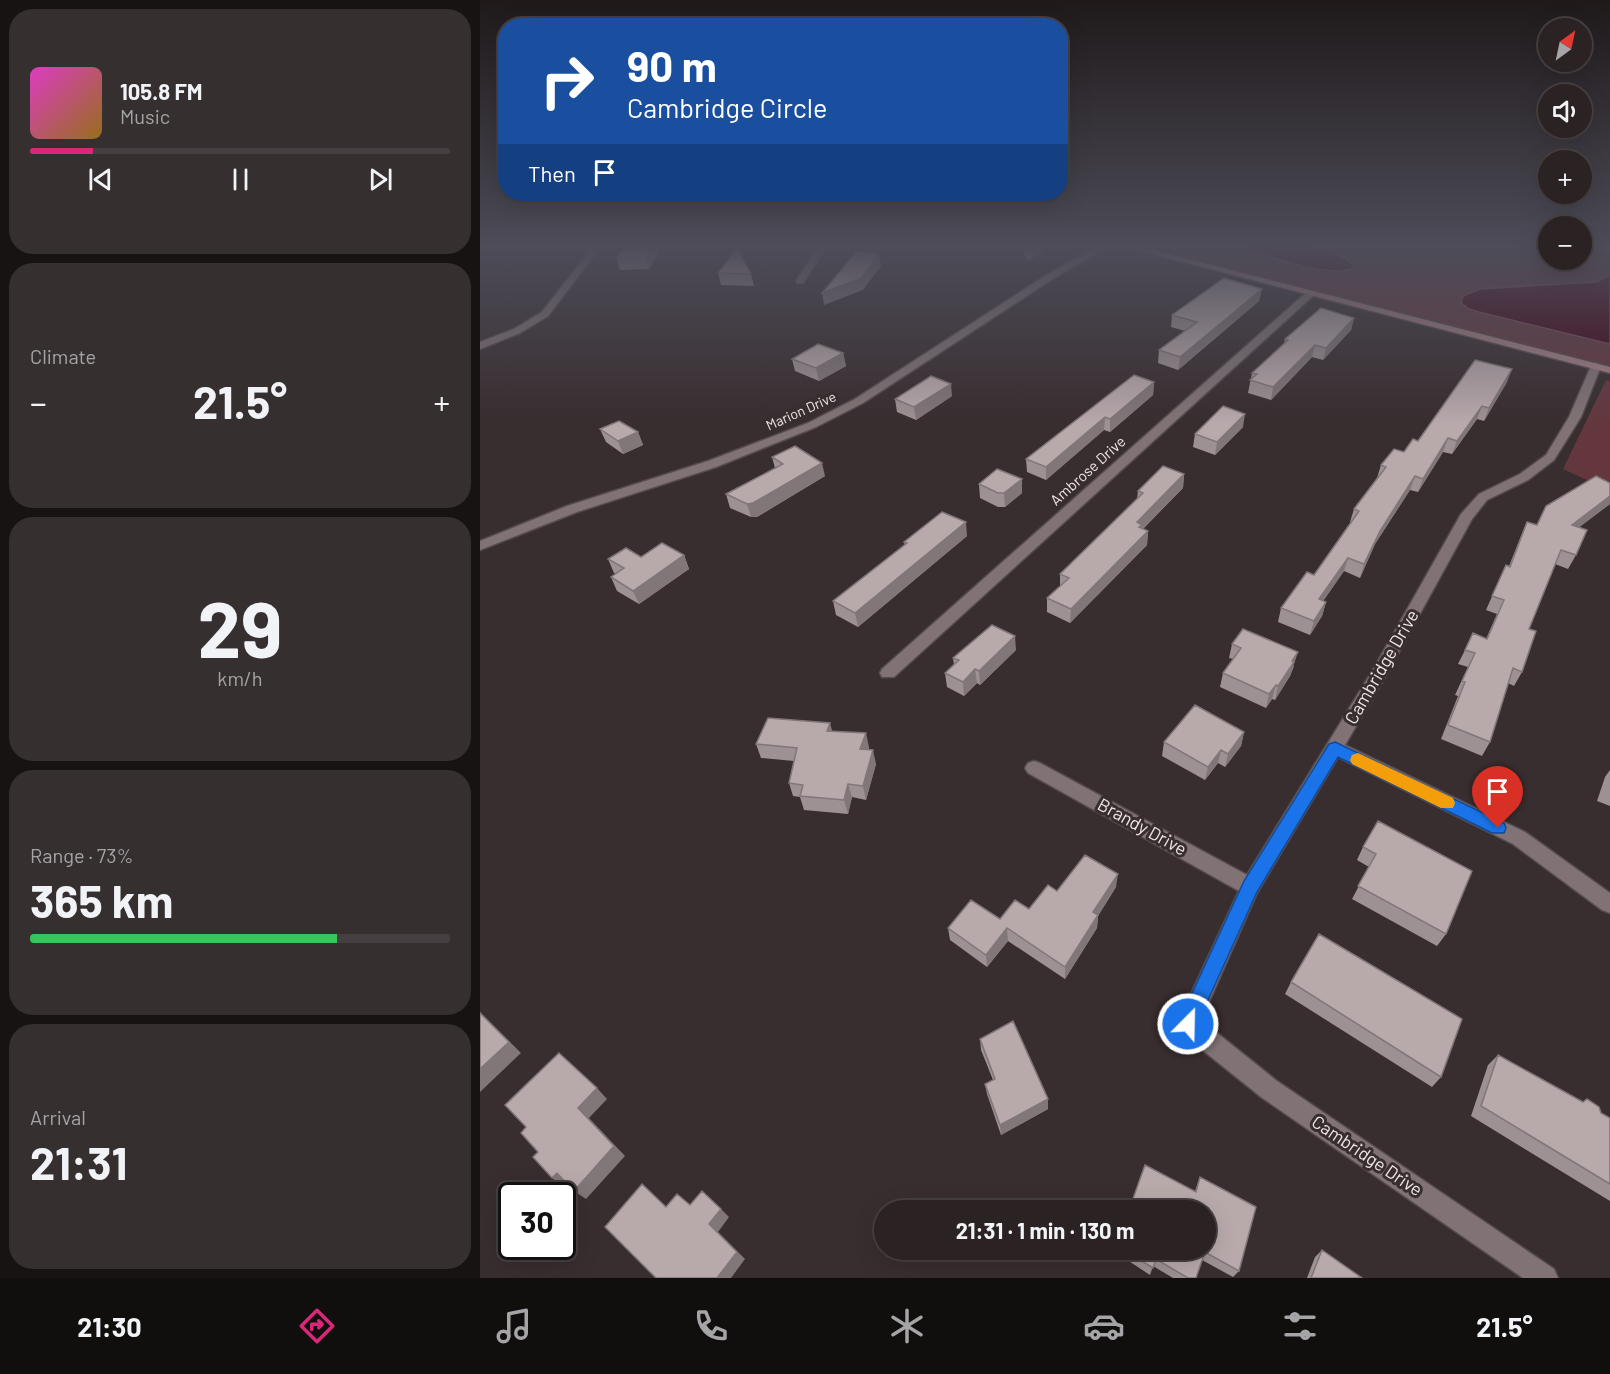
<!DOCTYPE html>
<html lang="en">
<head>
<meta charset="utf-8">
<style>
  :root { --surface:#2a2223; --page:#362f30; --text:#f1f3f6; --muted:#a5a4a6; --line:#463f41; --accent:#db2777 }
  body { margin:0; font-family:Barlow,sans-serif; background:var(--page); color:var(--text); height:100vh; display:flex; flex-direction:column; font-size:22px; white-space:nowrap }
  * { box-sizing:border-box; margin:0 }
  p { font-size:20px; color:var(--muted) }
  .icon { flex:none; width:33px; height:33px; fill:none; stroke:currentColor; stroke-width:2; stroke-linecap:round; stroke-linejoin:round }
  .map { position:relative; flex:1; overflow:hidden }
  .sheet { display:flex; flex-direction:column; gap:9px; padding:9px; background:#171313; width:480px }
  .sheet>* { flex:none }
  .banner { position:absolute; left:18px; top:18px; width:570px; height:183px; border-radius:24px; box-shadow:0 6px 24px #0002,0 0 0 2px var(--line); background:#1a4fa0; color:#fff; overflow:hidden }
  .needle { width:39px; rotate:33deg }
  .fabs { position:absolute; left:1058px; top:18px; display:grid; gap:12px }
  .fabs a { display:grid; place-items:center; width:54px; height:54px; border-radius:50%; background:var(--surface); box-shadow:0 6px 24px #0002,0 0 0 2px var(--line); font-size:30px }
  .speed { position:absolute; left:18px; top:1182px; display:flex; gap:12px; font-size:30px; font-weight:700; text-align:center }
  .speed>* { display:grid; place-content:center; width:78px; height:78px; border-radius:50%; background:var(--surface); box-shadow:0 6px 24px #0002,0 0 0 2px var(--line); line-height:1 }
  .speed .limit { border:3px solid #111; border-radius:9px; background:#fff; color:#111 }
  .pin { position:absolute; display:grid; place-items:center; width:51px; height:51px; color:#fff; margin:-62px -26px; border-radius:50% 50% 50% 0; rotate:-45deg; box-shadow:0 0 6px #0007 }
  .pin .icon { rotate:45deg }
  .me { position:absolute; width:66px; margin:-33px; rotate:23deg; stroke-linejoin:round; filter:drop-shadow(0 0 4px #0008) }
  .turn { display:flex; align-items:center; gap:21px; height:126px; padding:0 30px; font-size:27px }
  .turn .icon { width:78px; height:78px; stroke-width:2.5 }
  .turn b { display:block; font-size:42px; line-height:51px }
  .then { display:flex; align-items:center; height:57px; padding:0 30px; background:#0003; gap:12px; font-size:22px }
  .big { font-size:45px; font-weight:700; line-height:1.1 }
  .sheet .tile { flex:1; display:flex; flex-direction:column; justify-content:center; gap:9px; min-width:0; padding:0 21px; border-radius:24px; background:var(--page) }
  .sheet .dial { align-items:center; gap:0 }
  .dial b { font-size:78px; line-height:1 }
  .song { display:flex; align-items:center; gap:18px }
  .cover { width:72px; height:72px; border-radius:9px; background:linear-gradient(135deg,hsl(310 70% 55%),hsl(40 70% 35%)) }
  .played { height:6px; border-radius:3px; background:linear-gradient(90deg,var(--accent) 15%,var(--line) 15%) }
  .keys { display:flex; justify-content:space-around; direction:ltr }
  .heat { display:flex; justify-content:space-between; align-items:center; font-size:33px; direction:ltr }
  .charge { height:9px; border-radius:4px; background:linear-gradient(90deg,#34c759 73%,var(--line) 0) }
  .trip { position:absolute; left:394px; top:1200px; width:342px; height:60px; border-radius:30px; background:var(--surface); box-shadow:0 6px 24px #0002,0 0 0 2px var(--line); font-weight:700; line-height:60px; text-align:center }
  .dock { display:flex; height:96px; justify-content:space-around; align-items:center; background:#110e0e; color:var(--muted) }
  .dock .icon { width:42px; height:42px }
  .dock .selected { color:var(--accent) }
  .dock b { font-size:27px; color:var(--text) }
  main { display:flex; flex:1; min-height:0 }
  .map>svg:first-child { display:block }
  .green { fill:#64373f }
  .water { fill:#420217; stroke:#754655; stroke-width:1.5 }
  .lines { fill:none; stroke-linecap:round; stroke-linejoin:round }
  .lane-casing { stroke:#554b4d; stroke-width:2 }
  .street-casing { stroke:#554b4d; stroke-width:3 }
  .secondary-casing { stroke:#554b4d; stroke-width:3 }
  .path { stroke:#918789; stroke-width:2; stroke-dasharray:1 3; stroke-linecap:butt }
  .lane { fill:#817375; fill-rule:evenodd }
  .street { fill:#817375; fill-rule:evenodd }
  .secondary { fill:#a68086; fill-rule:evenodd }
  .wall { fill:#9e9193 }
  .shaded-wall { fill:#817678 }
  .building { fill:#b8a9ab; stroke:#817678; stroke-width:1.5 }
  .route { fill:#1a73e8; stroke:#114b97; stroke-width:1.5 }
  .slow { fill:#f59e0b }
  .labels { text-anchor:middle; stroke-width:6; stroke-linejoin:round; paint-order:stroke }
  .far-street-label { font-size:14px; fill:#ede5e6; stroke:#382d2f }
  .street-label { font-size:15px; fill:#ede5e6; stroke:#382d2f }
  .near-street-label { font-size:18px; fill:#ede5e6; stroke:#382d2f }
</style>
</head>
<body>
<main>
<section class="sheet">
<div class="tile">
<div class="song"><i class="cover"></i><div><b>105.8 FM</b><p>Music</p></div></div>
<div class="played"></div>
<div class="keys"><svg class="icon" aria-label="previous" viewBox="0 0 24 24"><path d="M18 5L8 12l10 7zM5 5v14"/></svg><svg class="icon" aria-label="pause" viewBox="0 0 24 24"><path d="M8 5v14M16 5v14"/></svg><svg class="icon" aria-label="next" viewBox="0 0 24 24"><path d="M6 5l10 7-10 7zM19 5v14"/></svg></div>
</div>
<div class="tile"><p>Climate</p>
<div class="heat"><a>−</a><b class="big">21.5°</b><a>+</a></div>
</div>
<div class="tile dial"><b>29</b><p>km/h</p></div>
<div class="tile"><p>Range · 73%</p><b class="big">365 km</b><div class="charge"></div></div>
<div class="tile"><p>Arrival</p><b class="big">21:31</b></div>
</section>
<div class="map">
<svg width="1130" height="1278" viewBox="0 0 1130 1278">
  <rect width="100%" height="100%" fill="#382d2f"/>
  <!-- green -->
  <path class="green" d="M716 245H1068V260H1101V245H1130V367L778 278 702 255Z
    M1126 380 1130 381V486L1107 480 1083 469Z"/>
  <!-- water -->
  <path class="water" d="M767 245C804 245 842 239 873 264L874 268C851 278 797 259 773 251Z
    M1130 275V344L999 312 989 309 981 303 983 296 1000 289 1117 282Z"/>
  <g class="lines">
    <defs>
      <path id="lane" d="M1115 245H1125L1130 248V253Z"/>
      <path id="street" d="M45 245H122L68 316 40 333 0 349V342L34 329 62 312 111 249 42 250V246Z
        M340 245H348L323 283H317L316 281Z
        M619 245H630L571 280 383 403 336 427 236 467 97 512 0 550V541L87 506 228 461 328 423 375 399 565 276Z
        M827 292 835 294 414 677H402L400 673 402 669Z
        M1116 363 1121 366 1101 417 1074 460 1048 480 1007 500 992 519 908 672 865 745 1045 832 1130 893V913L1122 910 1033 844 858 757 777 893 721 1020 797 1081 1074 1269 1078 1278H1043L781 1097 700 1032 697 1024 759 891 548 773 545 768 548 763 554 761 560 763 767 875 894 668 981 514 999 494 1040 474 1066 455 1089 417 1111 366Z"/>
      <path id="secondary" d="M638 245H653L1130 367V373Z"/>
    </defs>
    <!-- lane casing -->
    <use href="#lane" class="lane-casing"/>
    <!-- street casing -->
    <use href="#street" class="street-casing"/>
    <!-- secondary casing -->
    <use href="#secondary" class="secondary-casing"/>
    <!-- path -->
    <path class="path" d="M740 245V256"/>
    <!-- lane -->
    <use href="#lane" class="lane"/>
    <!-- street -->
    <use href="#street" class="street"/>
    <!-- secondary -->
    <use href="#secondary" class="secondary"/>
  </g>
  <!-- wall -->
  <path class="wall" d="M183 245 169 269 140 270 136 258Z
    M377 245H404L401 250 377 249Z
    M541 245H564V251L547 261Z
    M238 273 271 274 274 286 241 285Z
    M782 289 779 301 698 370 678 363 679 350 705 331 691 327 692 315Z
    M874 318 871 330 843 360 832 357 791 400 768 393 772 373 804 344 805 339Z
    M363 353 366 366 339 381 315 371 312 359Z
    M674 382 673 395 630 432 624 430 566 480 547 472 546 459Z
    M1027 382 1004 421 997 419 972 454 963 452 938 492 930 490 895 544 880 578 864 571 843 601 846 602 842 616 830 635 798 622 801 608 834 575 871 523 870 522 874 509 897 478 901 465 924 452 938 441Z
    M472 396 436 420 417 412 415 399Z
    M763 427 735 455 713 447 715 434Z
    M120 429 158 432 163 445 143 454 126 442Z
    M292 457 345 476 277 517H271L250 508 246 494 295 468Z
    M704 474 703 488 663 529 668 531 667 545 590 623 567 612V598L580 587V574L657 499 658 491Z
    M542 479V493L525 507H518L500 498 499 484Z
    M1130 483V504L1099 527 1096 555 1088 569 1075 564 1049 629 1042 672 1034 686 1028 683 1010 742 1002 756 961 739 978 696 975 695 988 667 978 664 985 650 1006 639 1017 614 1006 610 1026 565 1029 566 1041 536 1047 522 1057 525Z
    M487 536 378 627 356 615 353 601 425 545 424 542Z
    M204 555 209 569 159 604 137 591 131 577 136 574 134 573 128 559 161 557Z
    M752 644 814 666 810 676 795 700 792 699 786 708 740 687 743 673 753 659 749 658Z
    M536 650 500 685 497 683 484 696 467 687 465 673 474 665 473 658Z
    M352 731 389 747 388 750 396 764 386 800 372 797 368 814 324 810 320 797 313 796 309 783 314 761 281 758 276 744Z
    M764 732 761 746 745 767 738 763 725 780 682 756 684 742Z
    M1130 770V806L1117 801 1125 777Z
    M883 847 992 871 966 934 957 946 872 899 889 867 877 860Z
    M636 887 618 916 617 928 585 979 528 941 507 967 470 940 468 928 520 919 549 909 577 891Z
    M811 982 961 1077 952 1087 805 994Z
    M500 1039 568 1099V1109L521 1135 507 1094 505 1084 513 1080 501 1050Z
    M1018 1055 1130 1118V1201L991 1116 1008 1065Z
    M720 1177 759 1271 753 1277 722 1260 716 1278H693L673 1266 670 1275 635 1252 636 1250H726L715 1191Z
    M842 1250 882 1278H827L835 1257Z"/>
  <!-- shaded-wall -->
  <path class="shaded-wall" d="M173 245H183L169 269 165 258Z
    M555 245H564V251L547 261V250Z
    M399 254 401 266 383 290 344 305 342 293Z
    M782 289 779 301 698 370 700 357Z
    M874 318 871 330 843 360 846 348Z
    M835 345 832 357 791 400 793 387Z
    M363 353 366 366 339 381 336 368Z
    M1032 369 1027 382 1004 421 1009 408Z
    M674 382 673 395 630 432V419Z
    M471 384 472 396 436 420 434 407Z
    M1002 406 997 419 972 454 977 441Z
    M765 414 763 427 735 455 737 442Z
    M625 417 624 430 566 480V467Z
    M158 432 163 445 143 454 138 441Z
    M968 438 963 452 938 492 943 479Z
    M342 463 345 476 277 517H271L267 504Z
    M704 474 703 488 661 530 657 522Z
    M935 476 930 490 895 544 880 578 884 564 900 531Z
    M542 479V493L525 507 524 493Z
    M1130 496V504L1084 539 1092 525Z
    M486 522 487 536 378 627 375 613Z
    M668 531 667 545 590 623 591 609Z
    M204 555 209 569 159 604 153 591Z
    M868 558 864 571 835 613 839 599Z
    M846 602 842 616 830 635 834 621Z
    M535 636 536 650 500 685 499 671Z
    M818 652 810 676 795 700 798 686 812 661Z
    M495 669 497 683 484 696 483 682Z
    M796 685 792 699 786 708 789 694Z
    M350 723 354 737 347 731Z
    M764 732 761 746 745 767 748 754Z
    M386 733 389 747 383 763 380 749Z
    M393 750 396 764 386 800 383 786Z
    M741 750 738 763 725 780 728 767Z
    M368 784 372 797 368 814 364 800Z
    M638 874 636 887 618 916 617 928 585 979V967L613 912Z
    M527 928 528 941 507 967 506 955Z
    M0 1012 41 1053 0 1092Z
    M117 1088 127 1099 109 1118 145 1156 106 1199 94 1191 98 1108Z
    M568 1099V1109L521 1135 520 1125Z
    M77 1173 89 1181 84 1187 72 1178Z
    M241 1209 249 1217 238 1232 265 1259 251 1278H237L229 1224Z"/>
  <!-- building -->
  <path class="building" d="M145 245H173L165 258H136Z
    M545 245H555L547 250Z
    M257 249 271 274 238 273Z
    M377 251 399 254 381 278 342 293Z
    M744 278 782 289 700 357 679 350 717 322 692 315Z
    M841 308 874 318 846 348 835 345 793 387 770 380 777 374 772 373 808 340 805 339Z
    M338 344 363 353 336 368 312 359Z
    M995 360 1032 369 1009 408 1002 406 977 441 968 438 943 479 935 476 900 531 884 564 868 558 839 599 846 602 834 621 801 608 827 572 834 575 879 511 874 509 906 467 901 465 914 449 924 452 933 439 938 441Z
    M654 375 674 382 630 419 625 417 566 467 546 459Z
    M451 376 471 384 434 407 415 399Z
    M743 406 765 414 737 442 715 434Z
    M139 421 158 432 138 441 120 429Z
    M315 446 342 463 273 503 267 504 246 494 303 464 292 457Z
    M683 466 704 474 657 522 662 525 659 527 668 531 591 609 567 598 589 578 580 574 663 493 658 491Z
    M517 469 542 479 524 493H518L499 484Z
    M1116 476 1130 483V496L1092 525 1107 530 1096 555 1081 550 1049 629 1056 631 1042 672 1033 668 1010 742 968 725 985 682 982 681 995 653 985 650 993 633 1007 639 1024 600 1012 596 1026 565 1030 567 1047 522 1057 525 1066 506Z
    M462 512 486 522 375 613 353 601 427 543 424 542Z
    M182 543 204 555 153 591 131 577 144 568 128 559 146 548 161 557Z
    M512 625 535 636 499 671 495 669 483 682 465 673 479 660 473 658Z
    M763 629 818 652 812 661 814 662 798 686 796 685 789 694 743 673 761 648 752 644Z
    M715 705 764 732 748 754 741 750 728 767 684 742Z
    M288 718 350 723 347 731 386 733 380 749 393 750 383 786 368 784 364 800 320 796 323 785 309 783 317 748 276 744Z
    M898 821 992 871 966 934 878 886 896 854 883 847Z
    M605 855 638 874 613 912 618 915 585 967 527 928 506 955 468 928 491 900 520 919 535 900 549 909 568 885 577 891Z
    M839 934 982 1019 961 1077 811 982Z
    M0 1013 29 1042 0 1069Z
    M533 1021 568 1099 520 1125 505 1084 515 1079 500 1039Z
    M79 1053 117 1088 98 1108 134 1146 94 1191 77 1173 72 1178 53 1157 58 1152 41 1133 46 1127 25 1105Z
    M1018 1055 1103 1102 1107 1099 1119 1107 1121 1113 1130 1118V1184L1001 1106Z
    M665 1165 716 1192 720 1177 776 1207 759 1271 725 1252 716 1278H708L676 1259 673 1268 644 1250H726V1210H649Z
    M162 1184 186 1207 197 1194 210 1205 222 1191 241 1209 229 1224 257 1252 237 1278H176L125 1227Z
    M842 1250 882 1278H831Z"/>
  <!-- sky -->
  <linearGradient id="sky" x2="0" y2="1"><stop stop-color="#1f191a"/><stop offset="0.58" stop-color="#4d4c58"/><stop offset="1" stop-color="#4d4c58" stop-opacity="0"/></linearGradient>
  <rect width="1130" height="424" fill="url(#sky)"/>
  <!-- route -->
  <path class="route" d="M855 742 1024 823 1026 828 1024 833H1012L858 757 777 892 714 1031 708 1034 701 1031 698 1024 701 1017 764 881 849 744Z"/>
  <!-- slow -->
  <path class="slow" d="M878 753 973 798 975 803 973 808H961L872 764 870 760 872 755Z"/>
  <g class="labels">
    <!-- far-street labels -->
    <g class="far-street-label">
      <text transform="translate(321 411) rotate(-24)" y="5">Marion Drive</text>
    </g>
    <!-- street labels -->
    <g class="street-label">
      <text transform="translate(608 471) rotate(-42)" y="5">Ambrose Drive</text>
    </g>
    <!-- near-street labels -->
    <g class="near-street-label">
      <text transform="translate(902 667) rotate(-60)" y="6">Cambridge Drive</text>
      <text transform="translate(662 827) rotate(29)" y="6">Brandy Drive</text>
      <text transform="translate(887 1156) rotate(34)" y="6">Cambridge Drive</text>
    </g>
  </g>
</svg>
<div class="fabs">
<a><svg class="needle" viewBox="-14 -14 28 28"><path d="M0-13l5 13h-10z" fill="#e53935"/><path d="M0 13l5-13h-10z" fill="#a5a4a6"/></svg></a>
<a><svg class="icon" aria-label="sound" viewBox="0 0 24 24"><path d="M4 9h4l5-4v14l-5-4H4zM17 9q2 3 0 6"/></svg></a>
<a>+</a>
<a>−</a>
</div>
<div class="speed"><div class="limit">30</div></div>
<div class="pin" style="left:1018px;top:828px;background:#d93025"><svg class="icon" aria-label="arrive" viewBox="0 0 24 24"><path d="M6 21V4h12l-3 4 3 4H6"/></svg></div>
<svg class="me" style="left:708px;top:1024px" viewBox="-20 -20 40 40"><circle r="17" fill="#1a73e8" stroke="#fff" stroke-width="3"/><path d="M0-11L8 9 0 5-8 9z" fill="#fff"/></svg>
<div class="trip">21:31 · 1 min · 130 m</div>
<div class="banner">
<div class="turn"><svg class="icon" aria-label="right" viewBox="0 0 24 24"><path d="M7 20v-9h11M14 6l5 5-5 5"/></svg><div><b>90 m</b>Cambridge Circle</div></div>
<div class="then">Then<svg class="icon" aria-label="arrive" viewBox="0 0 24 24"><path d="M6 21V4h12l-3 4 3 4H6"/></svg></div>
</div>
</div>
</main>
<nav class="dock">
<b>21:30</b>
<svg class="icon selected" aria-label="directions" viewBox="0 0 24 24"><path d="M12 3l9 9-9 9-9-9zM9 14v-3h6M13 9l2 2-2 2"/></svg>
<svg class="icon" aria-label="music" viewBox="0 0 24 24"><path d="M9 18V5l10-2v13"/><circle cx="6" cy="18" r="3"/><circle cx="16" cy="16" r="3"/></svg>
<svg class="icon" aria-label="phone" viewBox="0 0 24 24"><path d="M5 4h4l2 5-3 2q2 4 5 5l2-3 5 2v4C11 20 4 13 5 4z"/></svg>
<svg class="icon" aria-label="climate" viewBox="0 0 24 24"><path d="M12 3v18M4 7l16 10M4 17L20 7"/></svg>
<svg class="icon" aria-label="car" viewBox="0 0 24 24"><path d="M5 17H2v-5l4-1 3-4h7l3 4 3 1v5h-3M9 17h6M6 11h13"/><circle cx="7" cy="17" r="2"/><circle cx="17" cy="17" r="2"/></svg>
<svg class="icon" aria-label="filters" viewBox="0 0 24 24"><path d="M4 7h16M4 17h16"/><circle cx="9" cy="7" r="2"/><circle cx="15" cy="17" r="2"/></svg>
<b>21.5°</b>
</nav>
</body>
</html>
